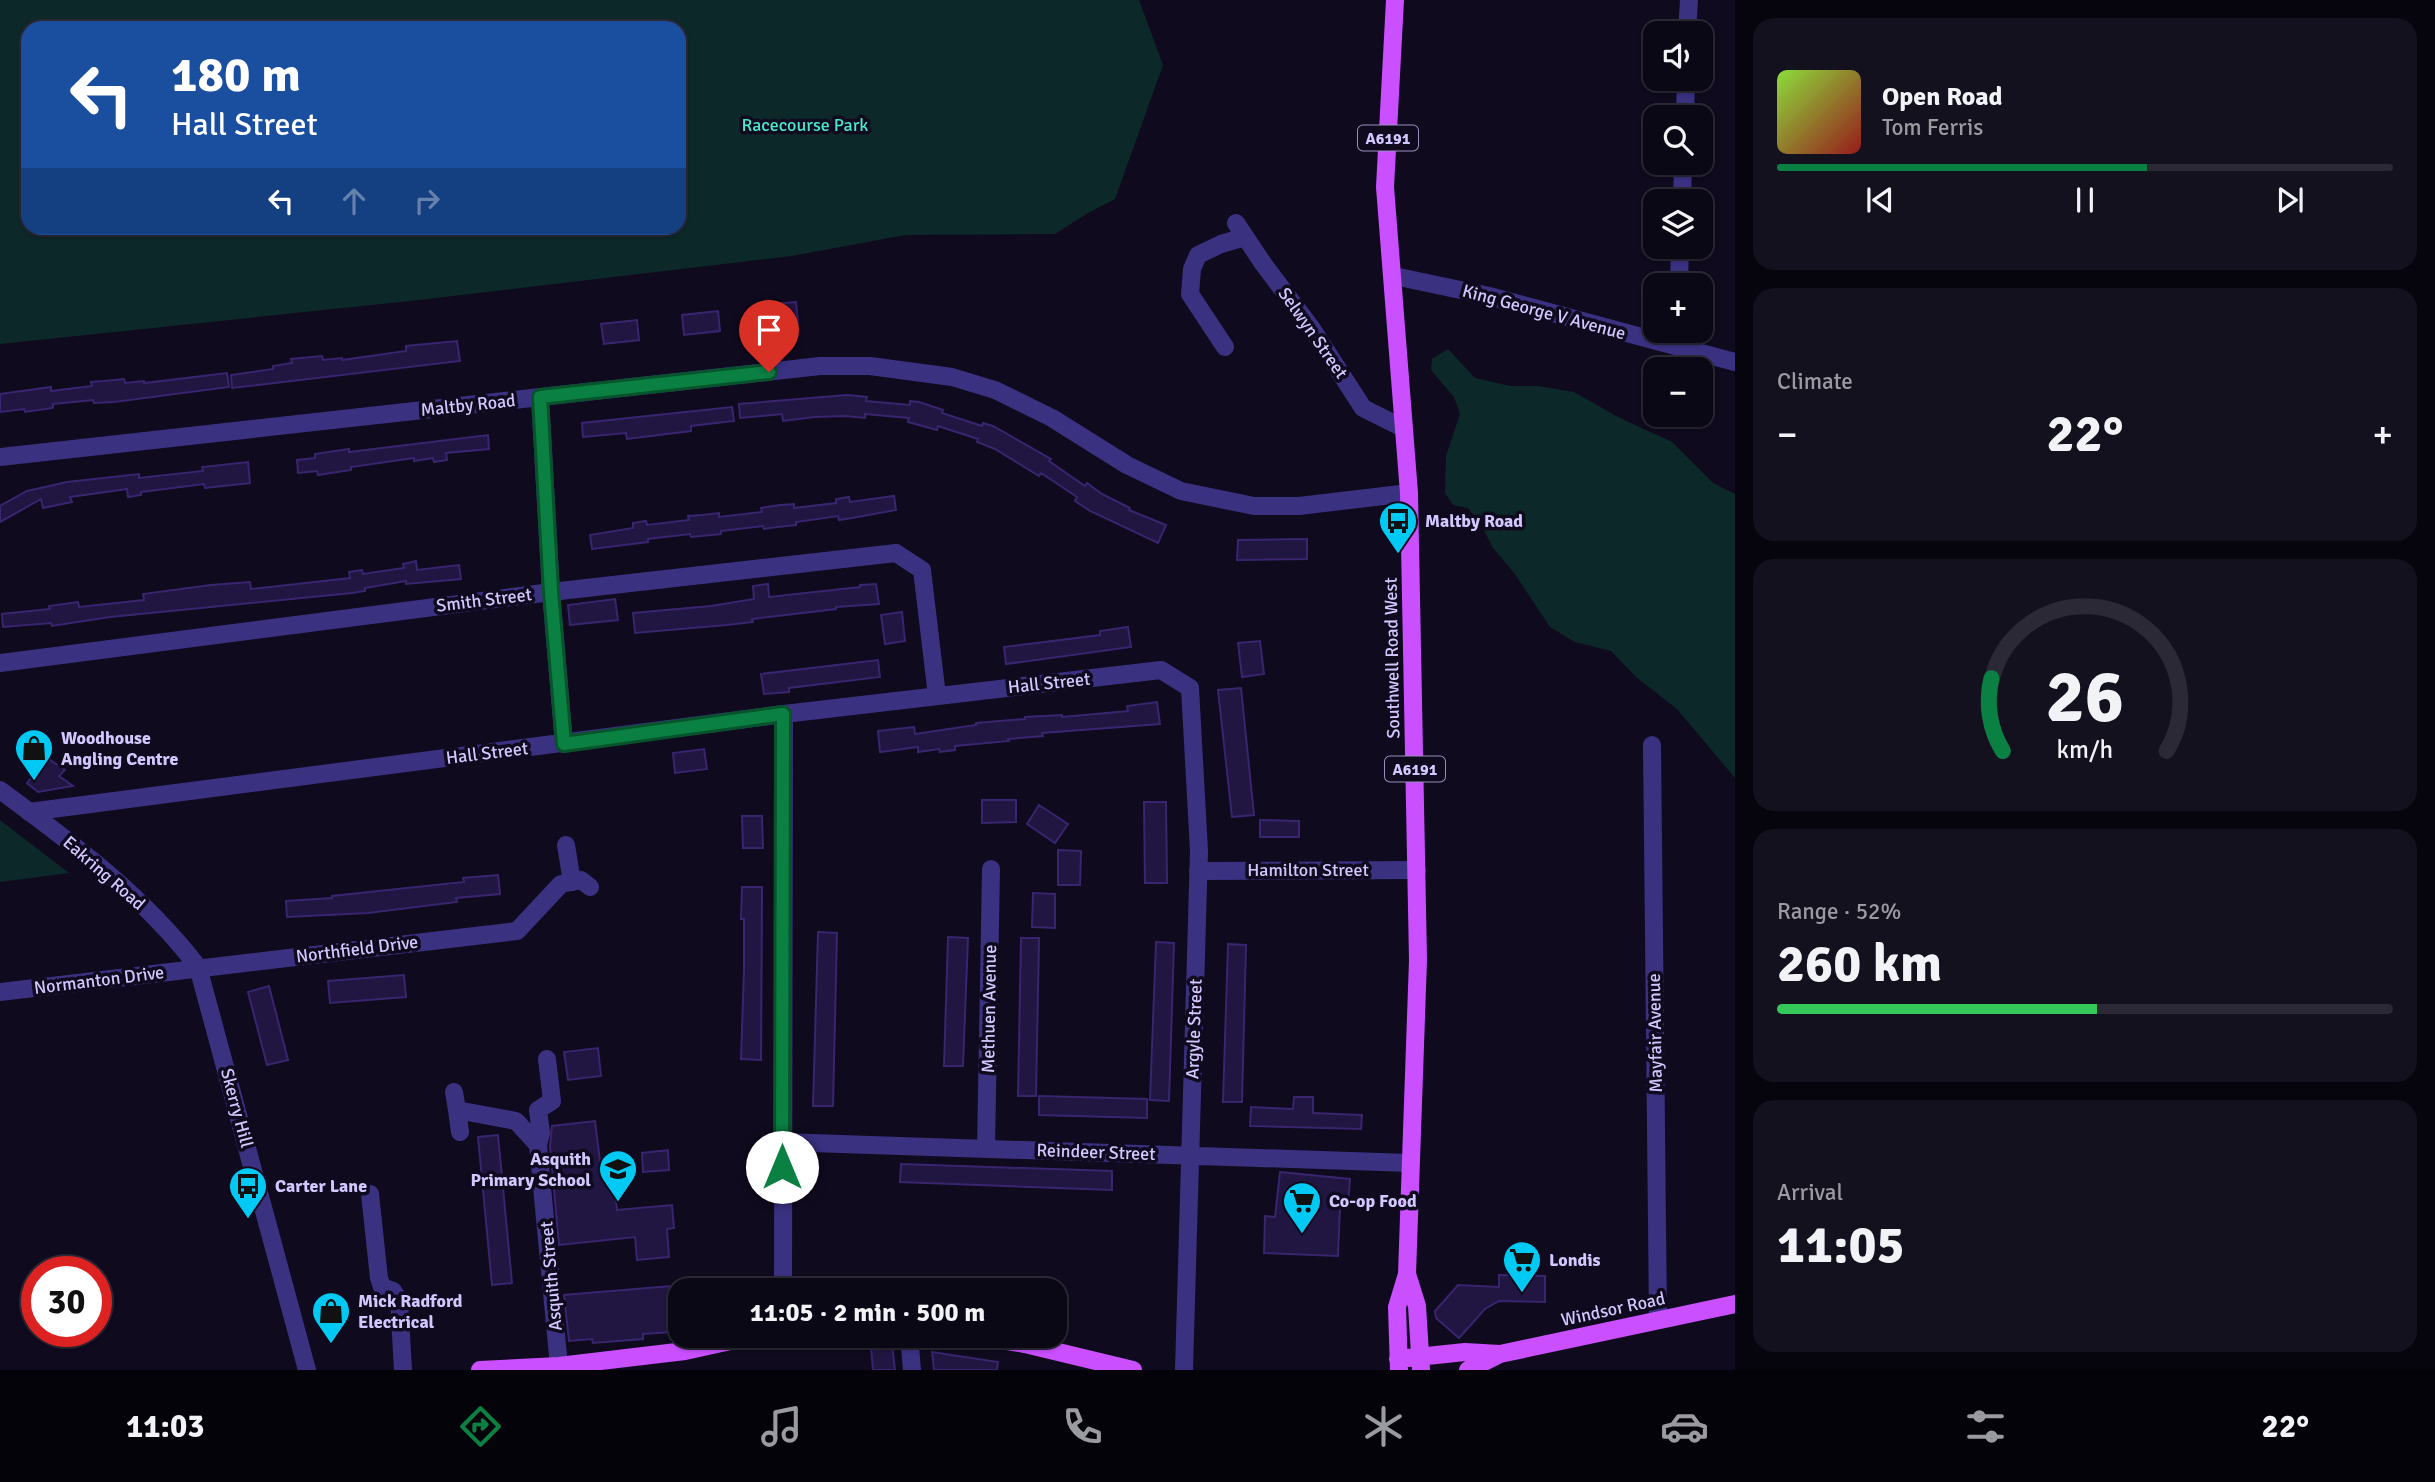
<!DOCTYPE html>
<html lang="en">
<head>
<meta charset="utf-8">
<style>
  :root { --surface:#0b0816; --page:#14111f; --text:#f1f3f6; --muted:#9a9aa1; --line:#2b2935; --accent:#0b8043 }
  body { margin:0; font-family:Signika,sans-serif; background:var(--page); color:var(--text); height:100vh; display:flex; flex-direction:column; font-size:26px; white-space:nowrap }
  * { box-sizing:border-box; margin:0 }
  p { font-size:23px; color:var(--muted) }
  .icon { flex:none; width:38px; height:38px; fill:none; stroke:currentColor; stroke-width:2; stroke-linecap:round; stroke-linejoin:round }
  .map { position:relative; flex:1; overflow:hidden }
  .drawer { display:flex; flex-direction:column; gap:18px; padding:18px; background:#06040c; width:700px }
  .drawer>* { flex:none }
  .top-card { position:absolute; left:21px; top:21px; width:665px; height:214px; border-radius:21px; box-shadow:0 2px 5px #0004,0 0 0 2px var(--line); background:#1a4fa0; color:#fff; overflow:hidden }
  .tools { position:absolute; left:1643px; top:21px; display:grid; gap:14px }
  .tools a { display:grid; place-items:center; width:70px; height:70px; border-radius:14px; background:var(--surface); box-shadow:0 2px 5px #0004,0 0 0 2px var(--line); font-size:35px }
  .speed { position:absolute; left:21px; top:1256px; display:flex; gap:14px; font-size:35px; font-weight:700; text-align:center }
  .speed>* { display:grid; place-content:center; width:91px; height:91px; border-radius:50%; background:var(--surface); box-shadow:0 2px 5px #0004,0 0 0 2px var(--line); line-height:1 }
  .speed .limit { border:10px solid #d22; background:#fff; color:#111 }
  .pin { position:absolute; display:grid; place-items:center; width:60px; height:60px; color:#fff; margin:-72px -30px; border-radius:50% 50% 50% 0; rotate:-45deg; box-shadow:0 0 7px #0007 }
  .pin .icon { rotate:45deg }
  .me { position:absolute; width:77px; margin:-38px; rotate:0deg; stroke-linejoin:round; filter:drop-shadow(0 0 5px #0008) }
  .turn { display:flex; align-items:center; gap:24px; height:147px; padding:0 35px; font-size:32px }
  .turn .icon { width:91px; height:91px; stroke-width:2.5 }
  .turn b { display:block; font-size:49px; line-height:60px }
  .lanes { display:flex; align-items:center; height:66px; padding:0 35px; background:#0003; justify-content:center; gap:35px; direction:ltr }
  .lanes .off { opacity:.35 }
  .big { font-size:52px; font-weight:700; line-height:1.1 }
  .drawer .tile { flex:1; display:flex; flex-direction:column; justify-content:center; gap:10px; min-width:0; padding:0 24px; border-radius:21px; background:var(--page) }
  .drawer .dial { align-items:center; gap:0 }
  .dial svg { height:182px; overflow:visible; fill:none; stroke:var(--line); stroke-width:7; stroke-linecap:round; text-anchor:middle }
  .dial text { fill:var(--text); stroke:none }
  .song { display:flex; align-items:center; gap:21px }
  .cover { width:84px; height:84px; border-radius:10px; background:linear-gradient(135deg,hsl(90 70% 55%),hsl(0 70% 35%)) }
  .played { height:7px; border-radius:4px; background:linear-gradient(90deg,var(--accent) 60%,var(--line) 60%) }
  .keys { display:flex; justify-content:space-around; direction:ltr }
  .heat { display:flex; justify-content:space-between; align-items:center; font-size:38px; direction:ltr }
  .charge { height:10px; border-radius:5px; background:linear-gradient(90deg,#34c759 52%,var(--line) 0) }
  .trip { position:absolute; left:668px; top:1278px; width:399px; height:70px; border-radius:21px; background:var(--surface); box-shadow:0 2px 5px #0004,0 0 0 2px var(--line); font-weight:700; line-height:70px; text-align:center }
  .tab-bar { display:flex; height:112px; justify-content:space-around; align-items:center; background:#040309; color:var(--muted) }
  .tab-bar .icon { width:49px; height:49px }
  .tab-bar .active { color:var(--accent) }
  .tab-bar b { font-size:32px; color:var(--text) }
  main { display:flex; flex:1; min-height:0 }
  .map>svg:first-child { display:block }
  .green { fill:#0d2829; fill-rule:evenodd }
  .building { fill:#211541; stroke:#39256f; stroke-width:2 }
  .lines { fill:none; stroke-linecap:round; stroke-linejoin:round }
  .minor { stroke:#3a3181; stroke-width:18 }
  .major { stroke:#c94fff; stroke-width:18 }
  .route-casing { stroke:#07532c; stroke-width:18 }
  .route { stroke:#0b8043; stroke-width:12 }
  .labels { text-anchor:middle; stroke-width:7; stroke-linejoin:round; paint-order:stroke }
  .shield { fill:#0f0a1e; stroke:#988fbc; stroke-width:2 }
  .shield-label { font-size:16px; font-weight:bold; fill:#d2c8ff }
  .park-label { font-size:18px; fill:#4be8cb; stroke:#0f0a1e }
  .street-label { font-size:18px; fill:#d2c8ff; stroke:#0f0a1e }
  .poi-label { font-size:18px; font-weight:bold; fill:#d2c8ff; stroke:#0f0a1e; text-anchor:start }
</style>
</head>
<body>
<main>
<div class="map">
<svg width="1735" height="1370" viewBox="0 0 1735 1370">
  <rect width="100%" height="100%" fill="#0f0a1e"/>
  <!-- green -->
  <path class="green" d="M0 0H1139L1163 65 1115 199 1088 213 1055 234 905 235 792 256 410 301 0 344ZM28 28H679V228H28Z
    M1448 349 1475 378 1510 386H1538L1574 392 1618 417 1672 442 1713 483 1735 494V778L1677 709 1636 677 1611 651 1575 642 1550 627 1515 574 1493 548 1482 526 1468 508 1453 505 1445 493 1446 456 1460 414 1454 397 1431 370 1432 359Z
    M0 820 69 873 0 882Z"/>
  <!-- building -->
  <path class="building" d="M796 302 798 322 762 325 760 305Z
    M718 311 720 331 684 335 682 315Z
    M637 320 639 340 604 344 601 324Z
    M457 341 460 361 232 388 231 375 273 369V366L292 363 291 359 322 356 323 360 342 358V360L406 351V346Z
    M227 373 229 387 114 402 94 403 93 400 53 404V408L25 412 24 409 0 412V394L51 387V391L92 386 91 382 104 381 124 379 125 383 144 381V383Z
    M847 395 867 397 866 401 910 405V401L919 402 943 410 942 413 982 426 983 423 993 426 1051 459 1049 461 1085 486 1087 483 1102 494 1130 508 1129 510 1166 525 1158 543 1090 511 1075 501 1077 497 1041 473 1039 476 995 449 977 442 978 439 938 426 937 430 908 422 909 418 865 414V418L845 416 815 417 783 421 782 414 740 418 739 404Z
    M732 407 734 421 691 426V431L627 439 626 433 583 437 582 423Z
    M488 435 489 449 446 453 447 460 434 462 433 458 414 461V458L351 467V470L331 473 318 475 317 471 298 473 297 460 315 458V454L349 449V452Z
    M248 462 250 483 205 488 204 484 141 492V495L128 497 127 489 70 497 72 502 43 508 41 499 0 522V506L27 491 67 482 139 474V478L203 471 202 467Z
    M894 496 896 510 852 518 839 520 838 516 796 522V525L777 527 764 529 763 526 721 531V534L691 537 690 534 648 539V542L592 549 590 535 633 528V523L646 521 647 525 689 520 688 516 702 515 719 513V517L762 512 761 508 780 505 794 504V508L836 503V499L849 497 850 502Z
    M1307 539V559L1237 560 1238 540Z
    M416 561 417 570 459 565 461 579 406 584V581L365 588V591L352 593 110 617 52 626 51 623 3 627 2 614 50 609 49 606 78 602 79 607 144 600 143 594 211 585 250 582 251 589 350 578 349 572 362 570 363 574 383 571 404 568 403 564Z
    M768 584 769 597 860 587V585L876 584 879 604 836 607V609L752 619 753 622 727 625 635 633 633 613 711 606 754 599 753 586Z
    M615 599 618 620 570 625 568 605Z
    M902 612 905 641 885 644 881 615Z
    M1128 627 1131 647 1006 664 1004 647 1100 635V631Z
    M1260 641 1264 674 1242 677 1238 643Z
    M878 660 880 677 789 688V692L764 694 761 674Z
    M1241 688 1254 815 1232 817 1218 690Z
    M1157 702 1160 724 1042 733 1043 736 1008 739 1009 741 955 746V750L940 752 939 749 918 752V747L880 752 878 731 914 727 915 734 976 725V723L1025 719V717L1062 715V717L1128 711 1127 706Z
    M704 749 707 769 675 773 673 753Z
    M47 758 65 770 59 776 73 786 38 792 27 783Z
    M982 800H1016V822L982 823Z
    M1144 802H1166L1167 883H1145Z
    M1039 805 1068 824 1055 843 1027 824Z
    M742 816H762L763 848H743Z
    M1260 820 1299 821V837H1260Z
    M1058 850 1081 851 1080 885H1058Z
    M498 875 500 894 456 898 457 902 368 913 287 917 286 901 332 898V896L464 882 463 878Z
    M742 887H762L761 1060 741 1059 744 969V919H741Z
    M1033 893 1055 894V928L1032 927Z
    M818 932 837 933 833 1106H813Z
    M948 937 968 938 963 1066H944Z
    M1021 938H1039L1036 1096H1018Z
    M1156 942 1174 943 1169 1101 1150 1100Z
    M1228 944 1246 945 1242 1102H1223Z
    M404 975 406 997 330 1003 328 981Z
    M269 986 288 1060 267 1065 248 992Z
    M598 1048 601 1076 568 1080 564 1052Z
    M1039 1096 1147 1099V1118L1039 1115Z
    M1294 1097H1313V1113L1362 1115 1361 1129 1250 1126 1251 1107 1293 1109Z
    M595 1121 601 1169 613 1168 617 1210 672 1205 674 1228 667 1229 669 1257 637 1260 635 1237 559 1245 550 1146 552 1126Z
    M498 1135 512 1283 492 1285 478 1137Z
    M668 1150 669 1170 643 1172 642 1153Z
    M901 1164 1112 1171V1190L900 1182Z
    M1280 1172 1350 1179 1348 1206H1340L1338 1256 1264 1253 1265 1216 1275 1217Z
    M1499 1275 1545 1276V1302L1499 1301 1485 1309 1459 1338 1436 1318 1435 1311 1458 1285 1499 1287Z
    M671 1286 673 1304 668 1305 671 1332 643 1334V1339L593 1343 592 1339 569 1341 564 1295Z
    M892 1345 895 1370H873L871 1347Z
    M932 1352 998 1362 997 1370H934Z"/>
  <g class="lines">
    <!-- minor -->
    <path class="minor" d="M1687 33 1689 0
      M1685 117 1686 79
      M1682 201 1683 163
      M1236 223 1262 262 1312 329 1363 408 1403 428
      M1394 276 1489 296 1735 362
      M1679 285 1680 247
      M1225 347 1190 294 1192 269 1198 255 1221 244 1245 237
      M540 397 551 592 564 744
      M0 457 820 366H870L952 377 995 390 1052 418 1127 465 1181 491 1254 506H1299L1409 493
      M0 663 551 592 896 553 922 570 937 696
      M1652 745 1658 1320
      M0 790C73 844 142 894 198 967L307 1370
      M29 812 784 714 1161 670 1190 688 1199 851 1184 1370
      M566 845 572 882
      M1198 871 1417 870
      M0 992 517 931 561 884 581 880 590 887
      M547 1059 552 1101 538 1110 541 1133 538 1145 559 1366
      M454 1092 457 1110
      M460 1132 457 1110 516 1121 538 1145
      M782 1142 1410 1163
      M986 1149 991 869
      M370 1194 379 1278 382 1287 393 1291 399 1300 403 1370
      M783 1290 784 714
      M909 1335 912 1370"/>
    <!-- major -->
    <path class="major" d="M1395 0 1385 187 1409 493 1418 960 1407 1274 1397 1307 1399 1370
      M1407 1274 1417 1306 1421 1370
      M971 1335 1025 1344 1133 1370
      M1398 1359 1465 1352 1500 1354 1735 1304
      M480 1370 559 1366 685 1351 758 1335
      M1468 1370 1500 1354"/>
  </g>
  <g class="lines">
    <defs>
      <path id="route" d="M769 372 540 397 551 592 564 744 783 714 782 1167"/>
    </defs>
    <!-- route casing -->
    <use href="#route" class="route-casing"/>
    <!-- route -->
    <use href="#route" class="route"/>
  </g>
  <!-- icons -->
  <defs>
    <symbol id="bus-pin" viewBox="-11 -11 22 30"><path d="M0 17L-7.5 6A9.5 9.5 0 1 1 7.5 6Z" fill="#00caf3" stroke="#0f0a1e"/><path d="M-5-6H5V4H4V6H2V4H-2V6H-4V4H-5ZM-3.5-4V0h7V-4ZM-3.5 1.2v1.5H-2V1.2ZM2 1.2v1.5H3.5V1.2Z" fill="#111"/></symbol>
    <symbol id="shop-pin" viewBox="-11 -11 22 30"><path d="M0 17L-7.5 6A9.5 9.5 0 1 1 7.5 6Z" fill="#00caf3" stroke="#0f0a1e"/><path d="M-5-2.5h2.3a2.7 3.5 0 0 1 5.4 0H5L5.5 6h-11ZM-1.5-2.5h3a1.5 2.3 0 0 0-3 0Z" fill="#111"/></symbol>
    <symbol id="school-pin" viewBox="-11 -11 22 30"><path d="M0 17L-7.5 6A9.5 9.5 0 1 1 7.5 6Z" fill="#00caf3" stroke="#0f0a1e"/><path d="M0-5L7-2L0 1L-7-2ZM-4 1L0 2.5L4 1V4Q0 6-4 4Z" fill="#111"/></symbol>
    <symbol id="supermarket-pin" viewBox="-11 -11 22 30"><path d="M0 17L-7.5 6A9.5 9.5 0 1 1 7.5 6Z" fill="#00caf3" stroke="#0f0a1e"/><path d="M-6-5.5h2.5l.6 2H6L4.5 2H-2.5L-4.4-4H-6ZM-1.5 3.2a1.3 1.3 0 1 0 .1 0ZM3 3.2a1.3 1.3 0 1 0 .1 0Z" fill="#111"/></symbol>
  </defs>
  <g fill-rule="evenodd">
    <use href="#bus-pin" x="1376" y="499" width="44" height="60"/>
    <use href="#shop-pin" x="12" y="726" width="44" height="60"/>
    <use href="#school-pin" x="596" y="1147" width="44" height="60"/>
    <use href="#bus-pin" x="226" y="1164" width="44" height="60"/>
    <use href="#supermarket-pin" x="1280" y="1179" width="44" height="60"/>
    <use href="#supermarket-pin" x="1500" y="1238" width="44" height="60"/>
    <use href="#shop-pin" x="309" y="1289" width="44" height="60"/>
  </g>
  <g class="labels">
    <!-- shield labels -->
    <g class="shield">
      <rect x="1358" y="125.5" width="60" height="25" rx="5"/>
      <rect x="1385" y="756.5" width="60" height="25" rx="5"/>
    </g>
    <g class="shield-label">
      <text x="1388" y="144">A6191</text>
      <text x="1415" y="775">A6191</text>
    </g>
    <!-- park labels -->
    <g class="park-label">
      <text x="805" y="131">Racecourse Park</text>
    </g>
    <!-- street labels -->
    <g class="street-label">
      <text transform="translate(1544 312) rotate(15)" y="6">King George V Avenue</text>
      <text transform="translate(1313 333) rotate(55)" y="6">Selwyn Street</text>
      <text transform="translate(468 405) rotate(-6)" y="6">Maltby Road</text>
      <text transform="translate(484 600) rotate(-7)" y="6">Smith Street</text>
      <text transform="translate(1392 658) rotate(-91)" y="6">Southwell Road West</text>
      <text transform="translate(1049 683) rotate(-6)" y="6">Hall Street</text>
      <text transform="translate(487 753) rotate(-7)" y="6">Hall Street</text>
      <text x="1308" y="876">Hamilton Street</text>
      <text transform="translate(104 873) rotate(41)" y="6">Eakring Road</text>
      <text transform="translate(357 949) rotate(-7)" y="6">Northfield Drive</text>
      <text transform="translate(99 980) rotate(-7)" y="6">Normanton Drive</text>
      <text transform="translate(989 1009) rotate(-89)" y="6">Methuen Avenue</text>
      <text transform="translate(1194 1029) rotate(-88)" y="6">Argyle Street</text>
      <text transform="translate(1655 1033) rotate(-91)" y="6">Mayfair Avenue</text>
      <text transform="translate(237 1108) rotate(75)" y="6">Skerry Hill</text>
      <text transform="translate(1096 1152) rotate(2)" y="6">Reindeer Street</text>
      <text transform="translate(551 1276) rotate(-95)" y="6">Asquith Street</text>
      <text transform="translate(1613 1309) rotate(-12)" y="6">Windsor Road</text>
    </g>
    <!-- poi labels -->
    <g class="poi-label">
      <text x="1425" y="527">Maltby Road</text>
      <text x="61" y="744">Woodhouse<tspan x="61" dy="21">Angling Centre</tspan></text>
      <text x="591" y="1165" text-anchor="end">Asquith<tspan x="591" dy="21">Primary School</tspan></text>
      <text x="275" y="1192">Carter Lane</text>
      <text x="1329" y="1207">Co-op Food</text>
      <text x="1549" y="1266">Londis</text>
      <text x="358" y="1307">Mick Radford<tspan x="358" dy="21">Electrical</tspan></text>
    </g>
  </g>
</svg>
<div class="tools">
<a><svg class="icon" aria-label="sound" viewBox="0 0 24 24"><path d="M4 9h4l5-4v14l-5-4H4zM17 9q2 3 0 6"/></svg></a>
<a><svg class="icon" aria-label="search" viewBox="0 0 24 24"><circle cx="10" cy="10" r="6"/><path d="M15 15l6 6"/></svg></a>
<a><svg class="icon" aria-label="layers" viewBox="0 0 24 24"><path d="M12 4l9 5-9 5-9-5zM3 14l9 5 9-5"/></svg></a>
<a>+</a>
<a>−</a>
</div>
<div class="speed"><div class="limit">30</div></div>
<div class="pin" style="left:769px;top:372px;background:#d93025"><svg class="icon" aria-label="arrive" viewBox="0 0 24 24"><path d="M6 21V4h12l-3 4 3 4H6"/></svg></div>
<svg class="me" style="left:782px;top:1167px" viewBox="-20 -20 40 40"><circle r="19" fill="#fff"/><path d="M0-13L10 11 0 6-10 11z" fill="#0b8043"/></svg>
<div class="trip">11:05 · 2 min · 500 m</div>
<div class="top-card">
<div class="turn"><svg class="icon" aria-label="left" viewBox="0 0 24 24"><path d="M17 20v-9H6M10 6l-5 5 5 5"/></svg><div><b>180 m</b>Hall Street</div></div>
<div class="lanes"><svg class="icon" aria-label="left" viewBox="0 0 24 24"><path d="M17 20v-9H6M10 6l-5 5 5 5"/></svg><svg class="icon off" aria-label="ahead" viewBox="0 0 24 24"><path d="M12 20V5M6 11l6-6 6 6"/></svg><svg class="icon off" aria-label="right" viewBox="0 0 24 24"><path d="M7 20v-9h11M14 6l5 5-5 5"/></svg></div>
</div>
</div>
<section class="drawer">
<div class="tile">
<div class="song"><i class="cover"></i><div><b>Open Road</b><p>Tom Ferris</p></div></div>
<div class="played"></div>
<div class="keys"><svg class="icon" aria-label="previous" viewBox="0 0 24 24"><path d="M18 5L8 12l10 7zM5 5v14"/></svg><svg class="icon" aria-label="pause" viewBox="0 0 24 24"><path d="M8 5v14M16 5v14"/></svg><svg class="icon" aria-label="next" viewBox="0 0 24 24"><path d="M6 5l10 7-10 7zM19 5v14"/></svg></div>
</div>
<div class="tile"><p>Climate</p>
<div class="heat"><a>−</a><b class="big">22°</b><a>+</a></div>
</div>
<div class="tile dial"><svg viewBox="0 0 100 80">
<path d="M14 69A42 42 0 1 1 86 69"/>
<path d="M14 69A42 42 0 0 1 9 37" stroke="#0b8043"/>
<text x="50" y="56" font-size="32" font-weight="700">26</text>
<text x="50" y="72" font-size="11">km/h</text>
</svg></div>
<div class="tile"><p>Range · 52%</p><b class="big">260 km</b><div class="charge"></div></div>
<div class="tile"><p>Arrival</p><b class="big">11:05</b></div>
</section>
</main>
<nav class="tab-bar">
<b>11:03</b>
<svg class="icon active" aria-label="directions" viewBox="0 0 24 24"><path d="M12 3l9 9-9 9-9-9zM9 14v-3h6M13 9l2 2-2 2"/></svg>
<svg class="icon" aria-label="music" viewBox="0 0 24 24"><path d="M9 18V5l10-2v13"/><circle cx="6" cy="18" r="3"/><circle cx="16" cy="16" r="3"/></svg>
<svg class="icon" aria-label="phone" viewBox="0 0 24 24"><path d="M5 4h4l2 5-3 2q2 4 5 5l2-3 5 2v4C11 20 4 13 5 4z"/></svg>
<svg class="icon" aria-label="climate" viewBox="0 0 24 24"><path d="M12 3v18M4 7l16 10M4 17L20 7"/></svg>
<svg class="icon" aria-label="car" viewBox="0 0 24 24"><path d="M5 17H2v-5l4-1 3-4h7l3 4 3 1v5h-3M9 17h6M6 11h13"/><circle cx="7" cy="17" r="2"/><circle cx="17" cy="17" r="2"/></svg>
<svg class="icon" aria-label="filters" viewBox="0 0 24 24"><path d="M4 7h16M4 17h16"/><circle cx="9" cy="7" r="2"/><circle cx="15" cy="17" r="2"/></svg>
<b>22°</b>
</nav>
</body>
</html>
